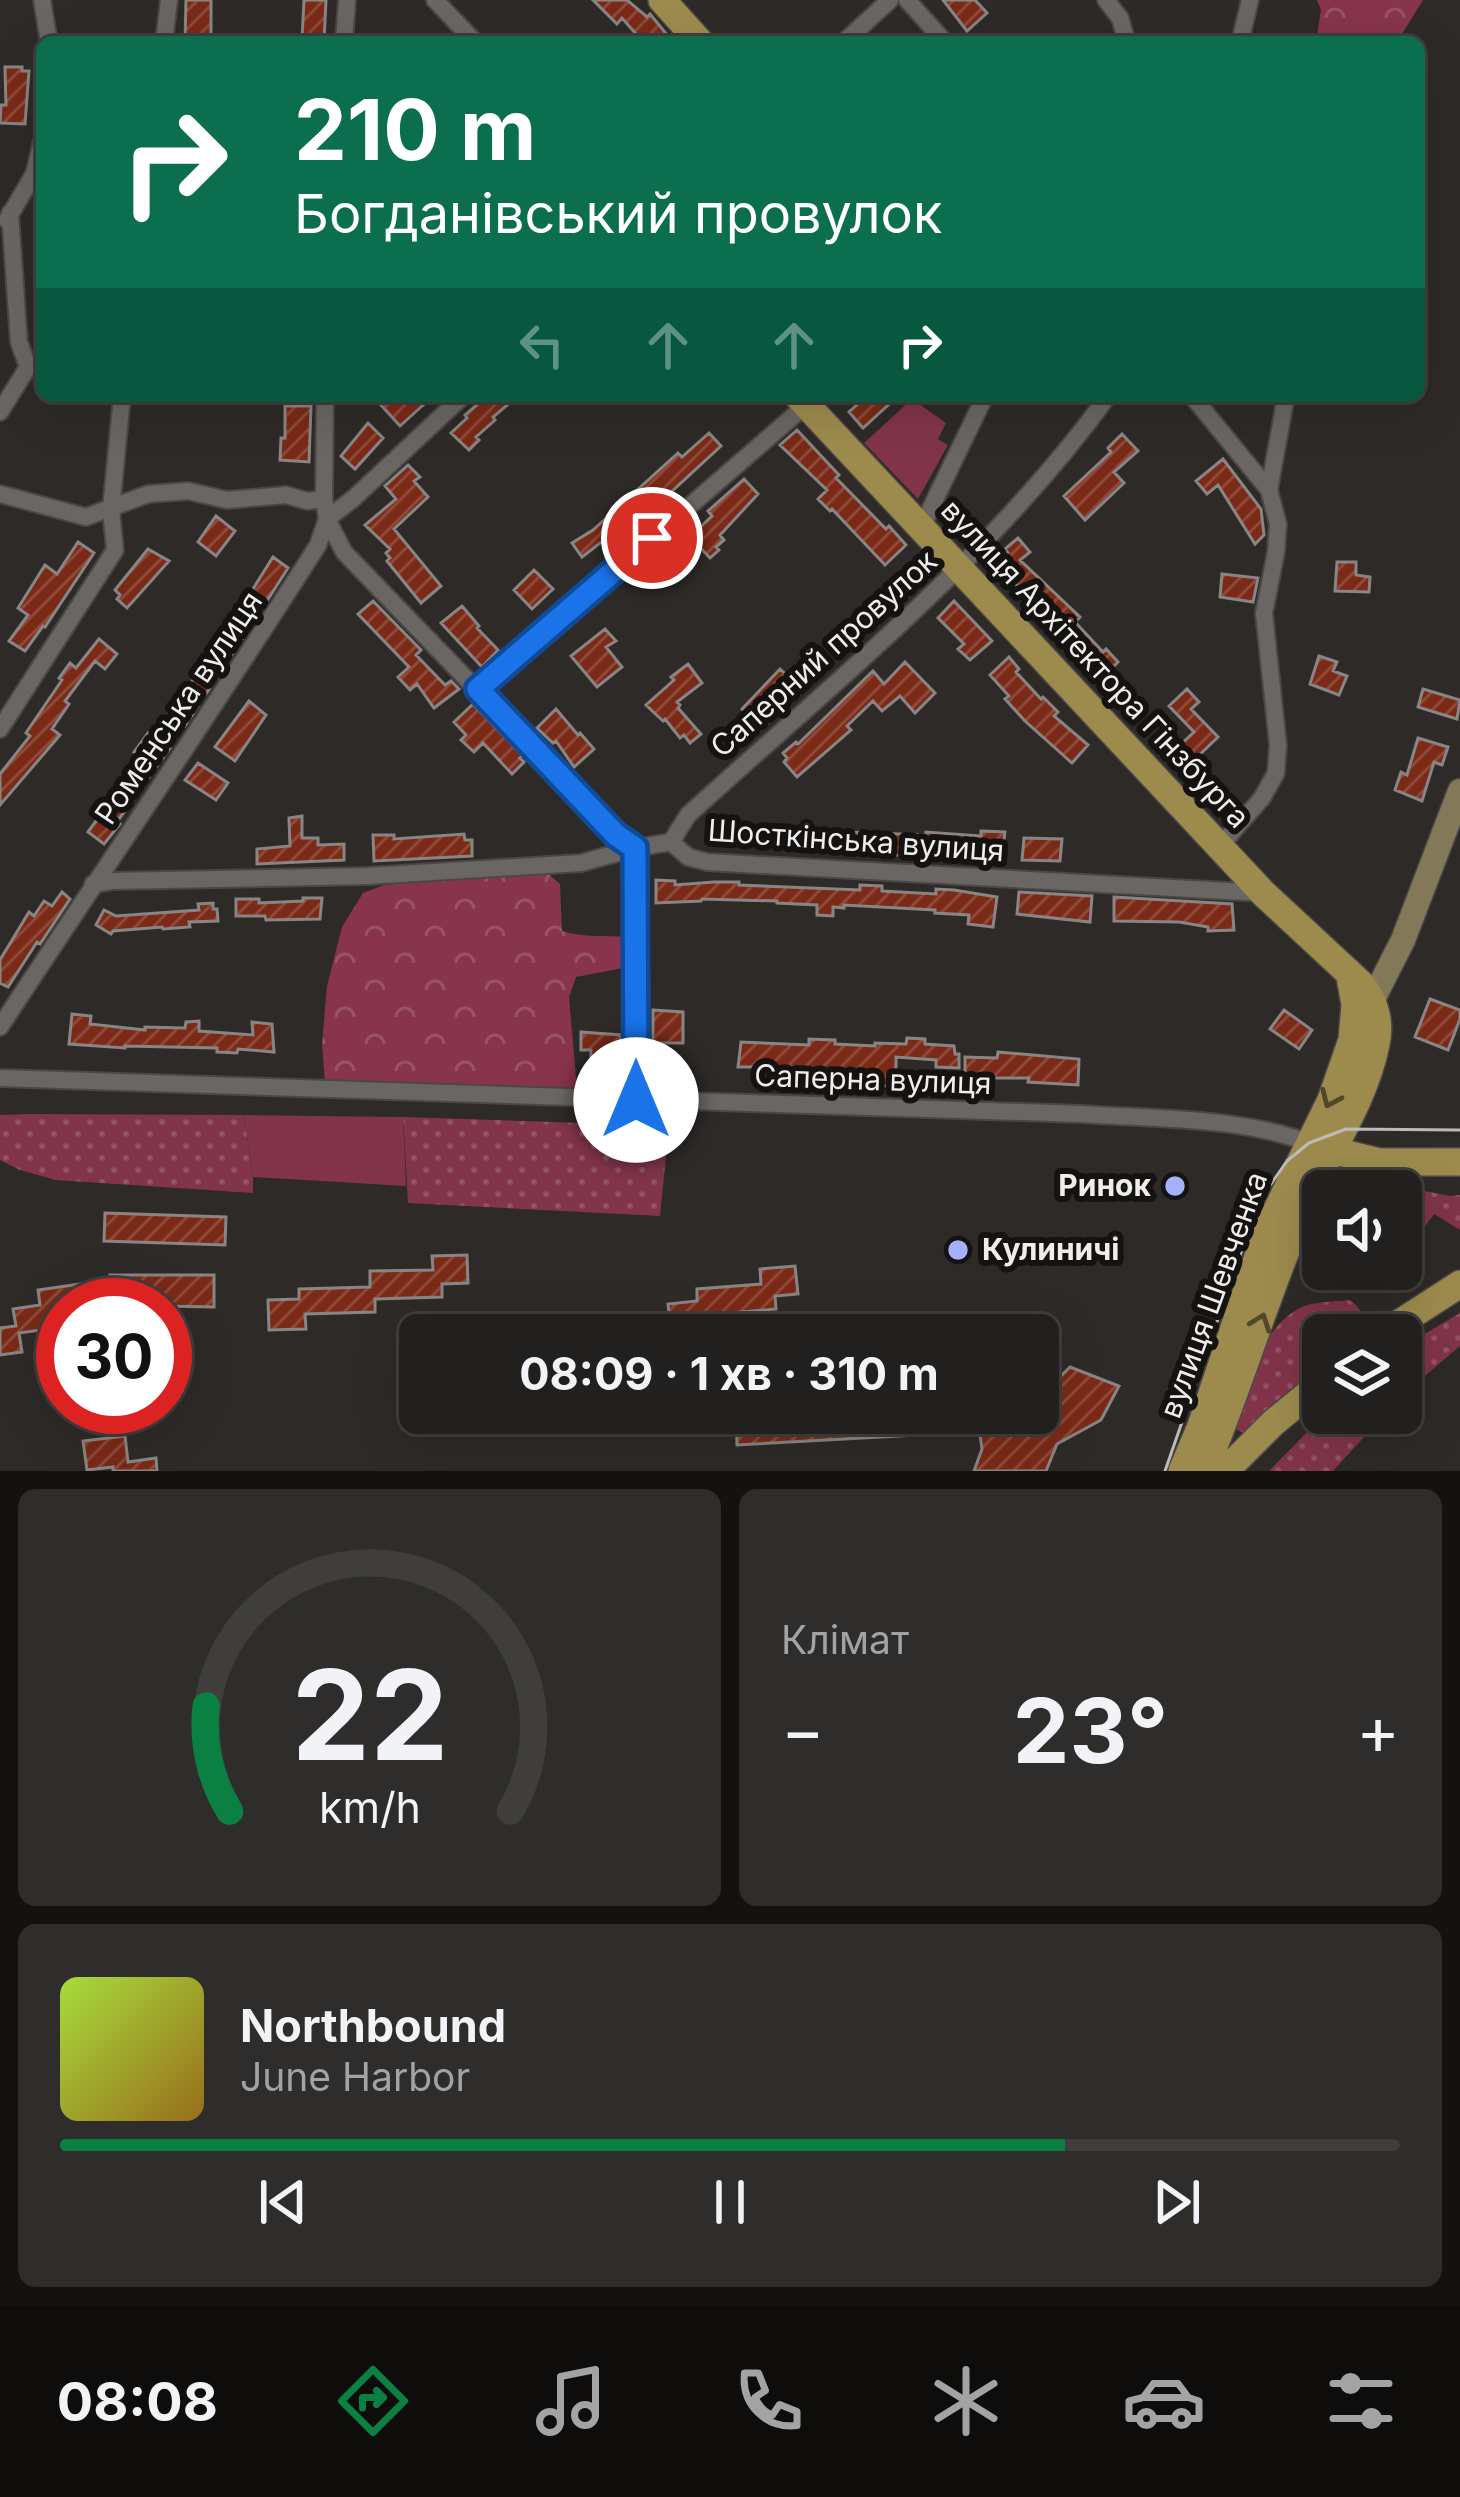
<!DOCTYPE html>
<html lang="uk">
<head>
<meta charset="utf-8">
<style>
  :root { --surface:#22201e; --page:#2e2d2b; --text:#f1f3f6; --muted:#a2a3a4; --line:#3f3e3c; --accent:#0b8043 }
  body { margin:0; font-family:Inter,sans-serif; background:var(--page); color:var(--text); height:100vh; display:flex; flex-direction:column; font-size:45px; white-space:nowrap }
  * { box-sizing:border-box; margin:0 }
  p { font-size:39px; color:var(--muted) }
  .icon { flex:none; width:66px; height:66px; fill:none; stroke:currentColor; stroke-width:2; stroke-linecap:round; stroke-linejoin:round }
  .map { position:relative; height:1471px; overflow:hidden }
  .details { display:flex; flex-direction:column; gap:18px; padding:18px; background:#131210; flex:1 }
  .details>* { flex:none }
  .banner { position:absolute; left:36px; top:36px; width:1389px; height:366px; border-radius:18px; box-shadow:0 12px 48px #0002,0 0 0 3px var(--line); background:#0b6e4f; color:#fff; overflow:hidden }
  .tools { position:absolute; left:1302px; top:1170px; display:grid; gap:24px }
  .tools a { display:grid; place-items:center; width:120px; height:120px; border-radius:18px; background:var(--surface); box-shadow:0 12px 48px #0002,0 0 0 3px var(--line); font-size:60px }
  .speed { position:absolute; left:36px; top:1278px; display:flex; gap:24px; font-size:60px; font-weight:700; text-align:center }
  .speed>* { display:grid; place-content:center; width:156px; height:156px; border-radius:50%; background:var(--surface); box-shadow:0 12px 48px #0002,0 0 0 3px var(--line); line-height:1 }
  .speed .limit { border:18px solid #d22; background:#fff; color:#111 }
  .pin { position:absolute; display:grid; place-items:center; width:102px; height:102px; color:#fff; margin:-51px; border:6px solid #fff; border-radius:50%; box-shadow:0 3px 12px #0007 }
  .me { position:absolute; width:132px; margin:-66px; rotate:0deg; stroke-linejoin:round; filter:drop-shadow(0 0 9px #0008) }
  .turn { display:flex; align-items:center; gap:42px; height:252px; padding:0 60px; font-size:54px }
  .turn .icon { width:156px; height:156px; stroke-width:2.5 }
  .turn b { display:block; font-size:84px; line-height:102px }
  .lanes { display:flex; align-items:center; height:114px; padding:0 60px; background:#0003; justify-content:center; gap:60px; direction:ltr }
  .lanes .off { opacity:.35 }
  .big { font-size:90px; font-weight:700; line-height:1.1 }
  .details .card { flex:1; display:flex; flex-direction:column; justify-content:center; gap:18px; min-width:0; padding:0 42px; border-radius:18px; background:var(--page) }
  .details .dial { align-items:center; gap:0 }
  .dial svg { height:312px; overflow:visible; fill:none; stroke:var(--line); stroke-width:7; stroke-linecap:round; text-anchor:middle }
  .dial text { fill:var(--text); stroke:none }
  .song { display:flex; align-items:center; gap:36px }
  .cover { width:144px; height:144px; border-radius:18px; background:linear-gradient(135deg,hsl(80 70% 55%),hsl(40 70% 35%)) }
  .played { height:12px; border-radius:6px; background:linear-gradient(90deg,var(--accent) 75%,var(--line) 75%) }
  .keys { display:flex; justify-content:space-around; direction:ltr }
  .heat { display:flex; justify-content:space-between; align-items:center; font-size:66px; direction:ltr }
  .details .tiles { flex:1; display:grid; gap:18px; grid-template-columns:1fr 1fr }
  .card:last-child { grid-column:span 2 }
  .trip { position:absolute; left:399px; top:1314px; width:660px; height:120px; border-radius:18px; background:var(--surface); box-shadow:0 12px 48px #0002,0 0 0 3px var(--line); font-weight:700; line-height:120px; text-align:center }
  .menu { display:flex; height:192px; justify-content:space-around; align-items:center; background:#0e0d0c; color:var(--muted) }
  .menu .icon { width:84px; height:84px }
  .menu .active { color:var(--accent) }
  .menu b { font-size:54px; color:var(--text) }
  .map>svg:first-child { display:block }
  .grass { fill:url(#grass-dots) }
  .forest { fill:url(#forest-crowns) }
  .green { fill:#81344a }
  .building { fill:url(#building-hatch); stroke:#898584; stroke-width:3 }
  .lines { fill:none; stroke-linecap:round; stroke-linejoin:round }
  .minor-casing { stroke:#4a4846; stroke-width:20 }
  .secondary-casing { stroke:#4a4846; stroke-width:27 }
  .primary-casing { stroke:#4a4846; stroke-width:30 }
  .minor { stroke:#696663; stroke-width:16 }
  .secondary { stroke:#837858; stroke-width:24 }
  .primary { stroke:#9d8b4e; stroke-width:27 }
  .tram { stroke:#bdbbb9; stroke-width:3 }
  .oneway { stroke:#52492d }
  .route-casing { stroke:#114b97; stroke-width:30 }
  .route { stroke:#1a73e8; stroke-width:21 }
  .poi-dot { fill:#a5b1fc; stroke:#141312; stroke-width:4.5 }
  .labels { text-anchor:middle; stroke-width:12; stroke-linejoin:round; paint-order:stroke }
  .street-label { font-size:30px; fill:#f0eeec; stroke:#141312 }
  .poi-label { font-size:30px; font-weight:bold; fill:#f0eeec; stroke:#141312; text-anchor:end }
</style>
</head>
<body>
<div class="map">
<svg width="1460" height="1471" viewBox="0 0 1460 1471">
  <defs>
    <pattern id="grass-dots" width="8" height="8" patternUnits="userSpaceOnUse" patternTransform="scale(3)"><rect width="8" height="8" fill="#81344a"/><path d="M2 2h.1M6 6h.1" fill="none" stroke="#935264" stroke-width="1.8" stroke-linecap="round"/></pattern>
    <pattern id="forest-crowns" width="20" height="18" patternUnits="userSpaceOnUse" patternTransform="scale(3)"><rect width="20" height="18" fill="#88344d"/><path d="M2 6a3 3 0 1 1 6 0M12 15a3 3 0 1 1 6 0" fill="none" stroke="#995267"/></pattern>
    <pattern id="building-hatch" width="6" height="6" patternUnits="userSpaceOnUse" patternTransform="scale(3)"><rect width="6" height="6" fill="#7b2a17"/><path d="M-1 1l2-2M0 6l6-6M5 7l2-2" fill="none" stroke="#8e4939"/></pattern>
  </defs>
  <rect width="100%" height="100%" fill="#2d2a28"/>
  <!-- grass -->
  <path class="grass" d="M25 1114 244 1115 253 1177V1193L56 1180 20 1170 0 1160V1115Z
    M403 1117 669 1126 660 1216 408 1203Z
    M1384 1183 1450 1196 1460 1195V1230L1434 1214 1425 1226 1406 1216 1410 1205 1401 1201V1191H1381Z
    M1349 1300C1363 1308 1368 1323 1356 1335H1323V1363L1247 1435 1234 1428C1248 1388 1259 1327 1302 1307 1316 1301 1334 1302 1349 1300Z
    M1460 1313V1346L1401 1396V1348Z
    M1326 1413H1386L1333 1471H1269Z"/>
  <!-- forest -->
  <path class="forest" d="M1317 0H1423L1397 42H1316L1321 10Z
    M545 871 560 884 562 931C584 938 605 935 628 937V967L576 977 569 997 577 1090 325 1083 322 1045 327 986 342 927 363 893 384 885Z"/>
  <!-- green -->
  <path class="green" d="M912 399 946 423 938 439 948 445 918 499 864 443Z
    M244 1115 403 1117 406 1186 253 1177Z"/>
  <!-- building -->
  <path class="building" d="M186 0H211V42H185Z
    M304 0H326L324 41 302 39Z
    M593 0H627L647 17 650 14 673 42H643L622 18 617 24Z
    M943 0H975L987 13 967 31Z
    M5 67H22V71H29L25 124 0 123 1 105H6Z
    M391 396H433L400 426 381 405Z
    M487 396H518L493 417 495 420 476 437 479 440 469 450 451 433 467 418 465 415Z
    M867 396H898L863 428 849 412Z
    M285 406H311L309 462 280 460 281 438H285Z
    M368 423 383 438 355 469 341 456Z
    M797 430 839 475 836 478 886 529 889 526 906 545 885 565 832 509 830 511 818 499 827 490 780 445Z
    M709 433 721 446 631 529 633 531 622 542 613 533 582 557 572 543 593 530 678 453 682 457Z
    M1122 434 1138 451 1114 472 1124 483 1085 520 1064 496 1111 452 1108 448Z
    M1223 459 1261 509 1264 535 1255 544 1218 485 1207 494 1196 481Z
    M408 465 420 477 414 481 428 497 394 529 441 586 421 603 387 561 390 558 386 553 390 549 365 525 396 499 385 486Z
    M744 479 758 494 720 535 724 540 716 547 719 550 710 558 690 537 712 516 708 511Z
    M216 516 235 531 216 556 198 542Z
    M681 531 693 544 671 564 675 568 659 583 645 569 669 547 673 541 671 539Z
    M1018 538 1030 552 1020 560 1080 617 1075 622 1103 652 1106 649 1118 662 1101 679 1061 636 1058 639 1046 627 1050 624 1015 592 1019 587 993 566 1008 553 1005 549Z
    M78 542 94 553 45 627 43 626 25 651 9 641 28 615 18 608 45 565 57 574Z
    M148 549 169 561 127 608 117 599 120 595 115 590Z
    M273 557 288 568 256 618 241 608Z
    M1337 562H1356V575L1370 577 1369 592 1335 591Z
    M534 570 553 589 532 609 514 590Z
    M1222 574 1258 578 1253 602 1220 597Z
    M373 601 421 650 416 655 445 685 451 681 459 689 434 708 417 684 410 690 398 677 409 667 358 614Z
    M954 601 992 641 970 660 958 649 964 644 938 618Z
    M462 606 479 626 477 628 498 650 482 667 441 623Z
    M227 628 242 639 185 726 168 712 178 698 181 700 206 657Z
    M605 629 616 641 606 647 622 667 597 687 571 656Z
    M99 639 117 654 105 669 95 661 65 701 69 704 52 729 60 735 0 805V774L30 736 26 733 62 680 59 678 70 663 76 668Z
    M1319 656 1337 662 1333 671 1347 676 1339 695 1310 684Z
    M1009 657 1019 669 1016 672 1041 699 1043 697 1058 712 1054 716 1088 745 1072 763 1025 721 1005 699 1009 696 990 675Z
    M905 662 935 693 915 713 900 696 882 711 873 701 847 726 851 730 797 777 784 762 787 758 783 753 796 742 798 744 873 671 884 684Z
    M688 664 702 683 677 702 680 705 678 708 701 734 690 743 684 735 680 738 665 719 663 721 646 705 674 680 671 677Z
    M780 669 802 689 761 729 742 709Z
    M1187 689 1199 702 1191 709 1218 737 1192 762 1178 747 1194 732 1169 706Z
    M1423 689 1460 700 1457 719 1418 707Z
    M249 701 266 715 235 761 215 747Z
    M473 704 523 756 520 758 524 762 512 774 483 743 474 752 461 740 466 735 454 722Z
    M556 709 578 735 580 733 594 749 574 767 556 741 553 743 537 728Z
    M148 733 170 748 117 822 120 824 104 844 88 832 142 757 134 752Z
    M1418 738 1448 747 1442 765 1434 762 1422 801 1395 790 1401 772 1407 775Z
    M198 763 228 783 216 800 185 780Z
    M302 816V838H318V845L344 844V860L257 864V849L290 846 289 818Z
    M981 831 1005 832 1001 861 846 852 847 832 926 835V832L981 836Z
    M464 834 465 840H472V856L374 861 373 835H394V839Z
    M1024 838 1062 839 1060 861 1022 860Z
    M656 880 675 881V885L714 882H739V885L860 890V885L882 886V891L936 894V889L954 890 997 897 993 927 968 924 969 915 935 913V910L844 905V908L833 907V916L817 915V905L777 903V901L702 899 701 901 656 903Z
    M62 892 70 899 40 944 37 942 8 987 0 983V960L29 912 34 916 44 901 52 906Z
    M1019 892 1092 896 1090 922 1017 914Z
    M1114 897 1232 904 1234 930 1208 931V927L1179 922 1114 921Z
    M303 898H322L320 919 266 920 265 916H236V899H259V903L303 901Z
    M213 903V909H217L218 921 189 922 190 927 163 929 162 927 113 931 111 934 96 925 104 910 116 916 199 910 198 904Z
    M1430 999 1460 1010V1019L1448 1050 1415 1037Z
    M653 1010 683 1012V1043H653Z
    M1284 1010 1312 1030 1299 1049 1270 1029Z
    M72 1014 91 1016 90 1024 145 1030V1027L185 1028 186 1022 199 1021V1031L253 1035 252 1022 272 1024 274 1052 238 1049 237 1053 217 1052V1048L125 1046V1048L69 1044Z
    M581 1032 621 1035 618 1066 591 1063V1050H581Z
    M907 1038 925 1039V1044L954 1046 955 1054H959V1068L936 1067V1060L896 1057V1086H870V1073L808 1070V1067H738L741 1042 809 1045V1039L835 1040V1044L875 1046V1043L906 1044Z
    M998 1052 1079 1059 1078 1085 1028 1082 1029 1078H965V1057L997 1058Z
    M105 1213 226 1217 225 1245 104 1241Z
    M467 1255 468 1283 442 1284V1297L375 1299V1312L305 1314 306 1329 269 1330 268 1300 299 1299V1289L370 1287V1271L433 1270 432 1256Z
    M795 1266 798 1294 775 1296 776 1309 705 1315 706 1330 671 1333 668 1304 697 1301V1289L761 1284 760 1269Z
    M110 1275H214V1307L110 1305Z
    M80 1284 83 1305H63V1327L19 1333 22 1352 0 1355V1328L16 1326 13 1309 40 1305 38 1290Z
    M1070 1367 1119 1386 1101 1420 1057 1444 1046 1471H974L982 1449 977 1413H1038V1392L1049 1388Z
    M736 1413H933L935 1434 737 1445Z
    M125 1436 128 1462 156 1458 157 1471H113V1467L87 1470 83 1441Z"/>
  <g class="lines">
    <defs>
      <path id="minor" d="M42 0 49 42
        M435 0 475 42
        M907 0 945 42
        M1106 0 1120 18 1127 42
        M164 42 169 0
        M344 42 347 0
        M844 42 890 0
        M1240 42 1250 0
        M7 220 34 174 42 141
        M463 396 354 498 327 519 344 552 617 835 635 848 636 1100
        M1192 396 1269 490 1278 524 1276 552 1264 613 1278 745 1276 773 1262 798 1220 846
        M0 412 28 367 19 342 10 213
        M1269 490 1286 396
        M0 494 86 517 148 494 188 491 227 500 286 495 307 501 324 499
        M919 524 927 516 985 396
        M478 690 806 405
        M0 729 115 550 111 510 122 396
        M671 842 688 815C833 683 992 556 1108 396
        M93 884 112 881 368 876 581 863 635 848 671 842 688 857 707 862 1263 893
        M0 1027C106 866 215 707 318 545L327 519 324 499 325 396
        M0 1078 1081 1114C1154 1119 1241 1117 1309 1143"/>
      <path id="secondary" d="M1362 1012 1372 1001 1403 940 1460 791"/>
      <path id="primary" d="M662 0 700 42
        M798 396 1263 893 1361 984C1375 1001 1381 1022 1376 1044 1364 1103 1329 1150 1305 1204 1267 1291 1241 1383 1204 1471
        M1319 1147 1380 1162H1460
        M1381 1335 1460 1284
        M1182 1471 1201 1426 1267 1230 1331 1100 1352 1040 1355 1005 1350 977
        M1225 1471 1273 1423 1323 1382"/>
    </defs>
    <!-- minor casing -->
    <use href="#minor" class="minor-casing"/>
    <!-- secondary casing -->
    <use href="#secondary" class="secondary-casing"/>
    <!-- primary casing -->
    <use href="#primary" class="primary-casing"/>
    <!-- minor -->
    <use href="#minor" class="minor"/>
    <!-- secondary -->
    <use href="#secondary" class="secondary"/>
    <!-- primary -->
    <use href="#primary" class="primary"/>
    <!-- tram -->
    <path class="tram" d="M1165 1471 1259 1201 1287 1161 1309 1143 1346 1129 1460 1130"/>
  </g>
  <!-- one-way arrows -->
  <defs><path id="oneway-chevron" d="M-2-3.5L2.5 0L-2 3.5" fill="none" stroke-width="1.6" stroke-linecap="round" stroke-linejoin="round" transform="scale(3)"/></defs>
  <g class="oneway">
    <use href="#oneway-chevron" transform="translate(1330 1099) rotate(114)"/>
    <use href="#oneway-chevron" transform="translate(1261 1322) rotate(-70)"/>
  </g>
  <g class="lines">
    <defs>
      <path id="route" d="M636 1100 635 848 616 835 478 689 652 538"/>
    </defs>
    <!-- route casing -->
    <use href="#route" class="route-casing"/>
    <!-- route -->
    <use href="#route" class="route"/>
  </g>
  <!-- markers -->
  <g class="poi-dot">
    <circle cx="1175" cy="1186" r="12"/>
    <circle cx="958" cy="1250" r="12"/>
  </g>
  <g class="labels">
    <!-- street labels -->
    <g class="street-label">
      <text transform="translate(824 654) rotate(-42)" y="10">Саперний провулок</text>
      <text transform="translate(1095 664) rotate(47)" y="10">вулиця Архітектора Гінзбурга</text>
      <text transform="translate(179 708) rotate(-56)" y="10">Роменська вулиця</text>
      <text transform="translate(856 841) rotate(4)" y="10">Шосткінська вулиця</text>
      <text transform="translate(873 1080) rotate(2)" y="10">Саперна вулиця</text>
      <text transform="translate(1214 1295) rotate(-70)" y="10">вулиця Шевченка</text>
    </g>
    <!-- poi labels -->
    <g class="poi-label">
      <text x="1151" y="1196">Ринок</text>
      <text x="982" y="1260" text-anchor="start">Кулиничі</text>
    </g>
  </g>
</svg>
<div class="tools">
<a><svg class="icon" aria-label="sound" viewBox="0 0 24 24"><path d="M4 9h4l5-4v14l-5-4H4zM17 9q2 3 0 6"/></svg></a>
<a><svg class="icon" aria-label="layers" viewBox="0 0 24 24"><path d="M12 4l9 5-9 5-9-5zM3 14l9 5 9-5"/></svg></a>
</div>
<div class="speed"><div class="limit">30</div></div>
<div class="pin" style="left:652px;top:538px;background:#d93025"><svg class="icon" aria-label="arrive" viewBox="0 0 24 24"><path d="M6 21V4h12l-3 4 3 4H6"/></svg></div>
<svg class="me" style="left:636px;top:1100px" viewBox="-20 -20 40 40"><circle r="19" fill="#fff"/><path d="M0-13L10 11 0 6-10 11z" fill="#1a73e8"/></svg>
<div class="trip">08:09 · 1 хв · 310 m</div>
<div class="banner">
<div class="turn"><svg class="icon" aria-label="right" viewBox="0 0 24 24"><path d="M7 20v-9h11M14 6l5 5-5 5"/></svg><div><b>210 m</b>Богданівський провулок</div></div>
<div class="lanes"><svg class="icon off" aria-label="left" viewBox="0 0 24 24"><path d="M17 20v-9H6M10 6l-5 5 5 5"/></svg><svg class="icon off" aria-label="ahead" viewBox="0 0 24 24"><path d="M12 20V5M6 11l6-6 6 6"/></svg><svg class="icon off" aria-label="ahead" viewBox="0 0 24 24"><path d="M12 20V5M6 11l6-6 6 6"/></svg><svg class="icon" aria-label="right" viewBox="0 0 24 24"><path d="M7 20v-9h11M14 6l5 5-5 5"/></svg></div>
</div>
</div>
<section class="details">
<div class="tiles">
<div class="card dial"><svg viewBox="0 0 100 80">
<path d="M14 69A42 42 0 1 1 86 69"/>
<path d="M14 69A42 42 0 0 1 8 42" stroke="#0b8043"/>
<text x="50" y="56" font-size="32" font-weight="700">22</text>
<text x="50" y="72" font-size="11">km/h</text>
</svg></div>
<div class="card"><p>Клімат</p>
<div class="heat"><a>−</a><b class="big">23°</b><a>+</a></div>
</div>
<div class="card">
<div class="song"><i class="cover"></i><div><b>Northbound</b><p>June Harbor</p></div></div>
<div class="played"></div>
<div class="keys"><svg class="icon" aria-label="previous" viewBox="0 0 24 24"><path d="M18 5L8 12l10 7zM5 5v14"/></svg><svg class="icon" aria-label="pause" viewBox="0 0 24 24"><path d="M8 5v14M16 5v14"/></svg><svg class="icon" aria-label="next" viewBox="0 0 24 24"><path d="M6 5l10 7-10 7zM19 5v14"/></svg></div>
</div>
</div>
</section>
<nav class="menu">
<b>08:08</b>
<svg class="icon active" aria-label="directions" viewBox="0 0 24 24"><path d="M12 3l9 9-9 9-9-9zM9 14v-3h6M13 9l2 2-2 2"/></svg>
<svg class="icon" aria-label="music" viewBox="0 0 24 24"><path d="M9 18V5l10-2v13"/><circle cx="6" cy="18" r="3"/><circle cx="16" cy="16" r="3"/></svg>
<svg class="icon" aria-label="phone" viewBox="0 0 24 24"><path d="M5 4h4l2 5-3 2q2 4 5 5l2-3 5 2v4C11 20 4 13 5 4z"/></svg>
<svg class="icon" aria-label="climate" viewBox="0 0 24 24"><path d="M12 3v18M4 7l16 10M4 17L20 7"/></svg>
<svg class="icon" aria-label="car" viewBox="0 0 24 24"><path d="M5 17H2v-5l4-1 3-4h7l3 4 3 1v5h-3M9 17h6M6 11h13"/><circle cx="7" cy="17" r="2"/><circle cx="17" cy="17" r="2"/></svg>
<svg class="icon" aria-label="filters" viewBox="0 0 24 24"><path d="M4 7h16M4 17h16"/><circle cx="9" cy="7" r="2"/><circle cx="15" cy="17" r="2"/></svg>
</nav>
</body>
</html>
